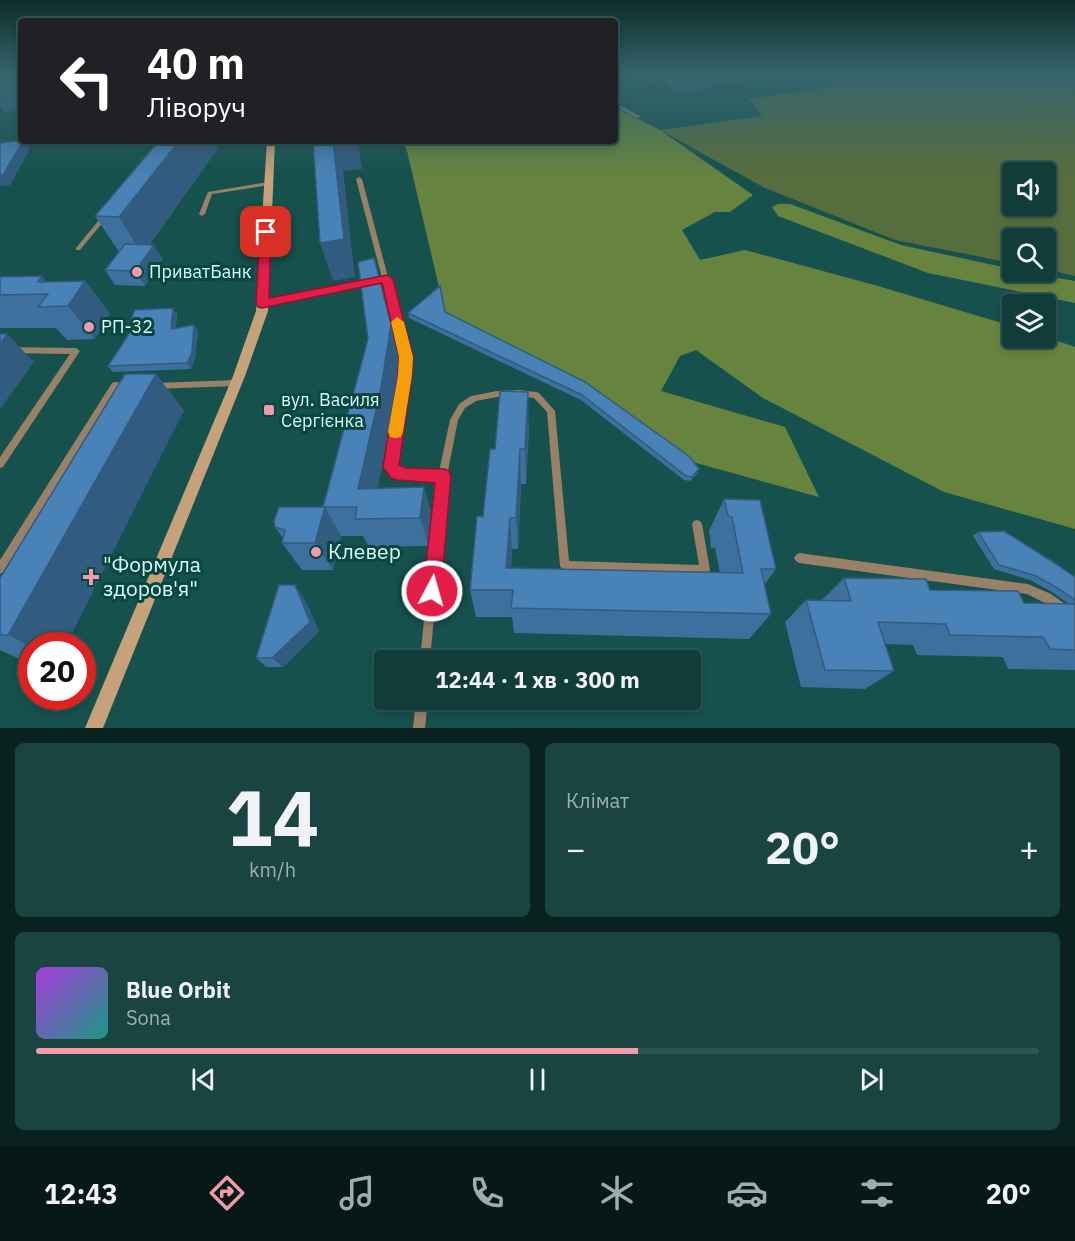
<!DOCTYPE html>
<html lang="uk">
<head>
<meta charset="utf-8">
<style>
  :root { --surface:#103d3a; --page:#194442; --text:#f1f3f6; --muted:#9caeaf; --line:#305654; --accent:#f39aaa }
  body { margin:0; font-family:"IBM Plex Sans",sans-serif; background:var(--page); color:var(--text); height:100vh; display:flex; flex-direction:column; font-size:22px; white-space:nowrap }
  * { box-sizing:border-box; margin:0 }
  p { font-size:20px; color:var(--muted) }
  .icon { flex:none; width:33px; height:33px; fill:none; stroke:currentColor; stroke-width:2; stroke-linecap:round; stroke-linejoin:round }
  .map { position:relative; height:728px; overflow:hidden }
  .sheet { display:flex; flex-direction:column; gap:15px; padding:15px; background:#092220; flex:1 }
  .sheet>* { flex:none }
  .top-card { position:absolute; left:18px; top:18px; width:600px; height:126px; border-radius:6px; box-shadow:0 3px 9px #0003,0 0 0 2px var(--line); background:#202124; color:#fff; overflow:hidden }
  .controls { position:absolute; left:1002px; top:162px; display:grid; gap:12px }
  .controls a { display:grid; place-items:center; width:54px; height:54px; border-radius:6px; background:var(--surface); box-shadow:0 3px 9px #0003,0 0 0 2px var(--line); font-size:30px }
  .speed { position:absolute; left:18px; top:632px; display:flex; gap:12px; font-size:30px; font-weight:700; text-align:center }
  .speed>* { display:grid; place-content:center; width:78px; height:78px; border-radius:50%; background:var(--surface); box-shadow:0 3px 9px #0003,0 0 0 2px var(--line); line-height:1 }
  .speed .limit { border:9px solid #d22; background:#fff; color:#111 }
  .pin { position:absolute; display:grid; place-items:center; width:51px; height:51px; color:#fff; margin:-26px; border-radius:12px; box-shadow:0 3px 9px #0006 }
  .me { position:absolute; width:66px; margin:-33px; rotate:6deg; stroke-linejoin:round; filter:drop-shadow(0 0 4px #0008) }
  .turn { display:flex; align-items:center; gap:21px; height:126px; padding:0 30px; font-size:27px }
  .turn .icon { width:78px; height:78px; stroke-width:2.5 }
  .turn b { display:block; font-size:42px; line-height:51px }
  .big { font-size:45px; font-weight:700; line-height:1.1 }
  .sheet .tile { flex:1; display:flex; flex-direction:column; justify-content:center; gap:9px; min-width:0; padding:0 21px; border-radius:9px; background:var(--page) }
  .sheet .dial { align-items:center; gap:0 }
  .dial b { font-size:78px; line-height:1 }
  .song { display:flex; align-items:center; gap:18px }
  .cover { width:72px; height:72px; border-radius:9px; background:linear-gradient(135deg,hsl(280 70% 55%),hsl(170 70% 35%)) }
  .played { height:6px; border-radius:3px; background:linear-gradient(90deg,var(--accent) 60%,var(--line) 60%) }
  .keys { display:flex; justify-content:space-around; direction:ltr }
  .heat { display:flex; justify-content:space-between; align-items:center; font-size:33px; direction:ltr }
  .sheet .tiles { flex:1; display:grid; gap:15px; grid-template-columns:1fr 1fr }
  .tile:last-child { grid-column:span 2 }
  .trip { position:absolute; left:374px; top:650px; width:327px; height:60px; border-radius:6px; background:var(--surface); box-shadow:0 3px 9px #0003,0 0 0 2px var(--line); font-weight:700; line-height:60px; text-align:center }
  .menu { display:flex; height:96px; justify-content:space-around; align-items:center; background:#061817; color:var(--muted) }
  .menu .icon { width:42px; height:42px }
  .menu .selected { color:var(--accent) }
  .menu b { font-size:27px; color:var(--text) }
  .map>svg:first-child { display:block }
  .green { fill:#586d3d; fill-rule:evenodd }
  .forest { fill:#67843e }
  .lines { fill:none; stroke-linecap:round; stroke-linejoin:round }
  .lane { fill:#998168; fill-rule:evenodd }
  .secondary { fill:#c6a179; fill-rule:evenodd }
  .wall { fill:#3e709d }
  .shaded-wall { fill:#325b80 }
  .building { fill:#4882b7; stroke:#325b80; stroke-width:1.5 }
  .route { fill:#e11d48; stroke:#92132f; stroke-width:1.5 }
  .slow { fill:#f59e0b }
  .poi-dot { fill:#f39aaa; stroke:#064742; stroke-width:2 }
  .labels { text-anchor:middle; stroke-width:6; stroke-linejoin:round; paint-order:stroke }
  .poi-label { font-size:18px; fill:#dcf9f5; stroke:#064742; text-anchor:start }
  .near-poi-label { font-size:21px; fill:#dcf9f5; stroke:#064742; text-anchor:start }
</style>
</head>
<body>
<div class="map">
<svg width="1075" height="728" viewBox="0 0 1075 728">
  <rect width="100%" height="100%" fill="#16514d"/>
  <!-- green -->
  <path class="green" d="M837 75H1075V276L1046 269V238H1012V263L895 240 765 188 660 130 762 116 749 99 831 87ZM1012 172H1046V206H1012Z"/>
  <!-- forest -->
  <path class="forest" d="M615 108 660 130 753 195 730 212H715L682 230 700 260 745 250 878 286 1012 326V338L1046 337 1075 347V529L944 492 763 398 696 350 680 356 661 391 785 427 819 497 689 461 446 317 407 151 402 141H615Z
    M778 204H790L901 245 1012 269V272H1025L1075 281V303L928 273 778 216 772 207Z"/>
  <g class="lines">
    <!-- lane -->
    <path class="lane" d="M615 103 640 116V117L636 118 615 106Z
      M359 177 362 179 388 277 390 279 389 281 410 357 409 375 396 466C408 475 425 473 439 472L450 420 459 404 471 396 497 391 519 390 536 392 539 393 555 411 569 561 699 565 692 524 694 521 697 520 700 521 702 524 710 570 708 573 705 575 565 571 562 569 560 566 547 412 534 398 519 396 497 397 476 401 465 408 458 420 447 476 430 660H420L438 480C421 481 398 483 387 467L401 375 402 357 383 282 262 306 259 304 262 302 382 278 356 179Z
      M268 182 270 183V185L212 194 205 214 202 216 199 214 208 192Z
      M106 213 109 215 108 216 80 250H76V248L104 214Z
      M0 347 76 348 80 351 3 467 0 468V457L70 354 0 353Z
      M236 380 239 381 240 383 239 385 236 386 155 389 152 388 151 386 152 384 155 383Z
      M115 382 131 383 132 385 131 387 117 388 3 572 0 574V560L112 383Z
      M799 553 1028 584 1051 594 1075 611V622L1043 602 1027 594 799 563 796 561 794 558 796 555Z
      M416 699H428L425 728H413Z"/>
    <!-- secondary -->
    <path class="secondary" d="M267 141H275L268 311 245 376 103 728H85L233 376 256 311Z"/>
  </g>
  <!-- wall -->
  <path class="wall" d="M640 75H795L714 85V87L674 92 663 80 646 82Z
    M159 141H223L149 245 163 259 145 286 115 285 105 270 119 252 95 216Z
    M42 276 46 282 85 281 110 314 95 339 67 340 56 328H0V277Z
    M445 312 585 382 699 469 697 474 690 481 684 480 581 400 409 318 408 313Z
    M177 314 176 328 194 325 198 331 195 359 191 369 113 372 108 366 130 332 127 328Z
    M400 357 392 421 377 488 432 516 429 546 369 547 363 536H341L333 570H302L282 543 283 538 275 527 323 507Z
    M156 374 184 411 32 645V659H20L0 650V578Z
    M529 428 526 484H521L518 549H512L511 568 720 573 715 548H711L709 531 724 499 776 569 764 585 771 614 749 639 514 633 512 617H476L470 590 495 449Z
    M978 532 1075 577V670L1008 669 1003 657 917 655 913 645 885 644 894 671 865 689 801 687 785 622 806 600H822L844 578 1024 603 1069 604 1052 592 1030 580 994 569 973 536Z
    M303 596 319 631 283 667H266L256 658Z"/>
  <!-- shaded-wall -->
  <path class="shaded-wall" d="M1 75H21V110L4 112 0 106V76Z
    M647 75H664L663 80 646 82Z
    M699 75H795L714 85V87L674 92 677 78Z
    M23 141H24L30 149 10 185 0 186V175Z
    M179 141H223L142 254 119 217Z
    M325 141H358L362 169 343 171 355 277 333 281 320 243Z
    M154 245 163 259 145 286 135 271Z
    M374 258 400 357 392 421 371 518 358 489Z
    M42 276 66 306 38 282Z
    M85 281 110 314 95 339 68 306Z
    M173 308 177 314 175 335 171 329Z
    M194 325 198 331 195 359 191 369 187 363Z
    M7 334 34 362 0 409V344Z
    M156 374 184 411 66 645H32V647L8 635Z
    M528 392 529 428 526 484 525 449Z
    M520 449 521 484 518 549 516 518Z
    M699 469 697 474 690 481 692 477Z
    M424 487 432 516 429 546 420 518Z
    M325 507 341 536 333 570 315 543Z
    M510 518 512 549 510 590 506 568Z
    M295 585 303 596 319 631 283 667 272 658Z"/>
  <!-- building -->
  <path class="building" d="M674 75H699L677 78Z
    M21 140 23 141 3 175H0V143Z
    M159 141H179L119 217 95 216Z
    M313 141H333L344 239 320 243Z
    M125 244 154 245 135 271 105 270Z
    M374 258 391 324 381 388 358 489 424 487 420 518 355 519 357 507H325L315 543H282L285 530 275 527 274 521 279 507H323L368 339 358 262Z
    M42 276 38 282 85 281 68 306 38 307 48 294 0 295V277Z
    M440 286 445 312 585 382 690 457 699 469 692 477 686 476 582 395 408 313Z
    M173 308 171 329 194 325 192 353 187 363 108 366 133 328H127L135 310Z
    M0 334H7L0 344Z
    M125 374H156L8 635H0V578Z
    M500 391 528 392 525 449H520L516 518H510L506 568 743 573 732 517 728 516 724 499 760 500 776 569H761L771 614 511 608 513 590H470L477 516 483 517 490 449H495Z
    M1004 531 1053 562 1075 577V600L1059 589 1036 576 999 565 978 532Z
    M844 578 926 579 930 590 1018 591 1024 603 1075 604V650L1050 649 1043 637 950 635 946 624 878 622 894 671 825 670 806 600 851 601Z
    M279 585H295L310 622 272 658H256Z"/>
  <!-- sky -->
  <linearGradient id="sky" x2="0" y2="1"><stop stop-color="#0c2d2a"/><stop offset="0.42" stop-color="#36656d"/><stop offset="1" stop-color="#36656d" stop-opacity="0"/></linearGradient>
  <rect width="1075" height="177" fill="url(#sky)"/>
  <!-- route -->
  <path class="route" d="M266 229 271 232 269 298 387 275 393 279 413 357 412 375 399 465 406 468 444 469 449 471 451 476 441 591 439 598 432 600 426 598 423 591 435 483 397 480 391 478 383 467 398 375 399 357 382 283 262 308 258 307 256 304 260 232Z"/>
  <!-- slow -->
  <path class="slow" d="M397 317 404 322 413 357 412 375 403 432 401 437 395 438 390 437 388 432 398 375 399 357 391 322Z"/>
  <!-- markers -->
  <g class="poi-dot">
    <circle cx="137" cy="272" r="6"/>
    <circle cx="89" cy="327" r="6"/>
    <rect x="263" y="404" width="12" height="12" rx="3"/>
    <circle cx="316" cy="552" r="6"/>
    <path d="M88 568h6v6h6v6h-6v6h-6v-6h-6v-6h6z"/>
  </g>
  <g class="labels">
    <!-- poi labels -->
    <g class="poi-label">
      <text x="149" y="278">ПриватБанк</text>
      <text x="101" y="333">РП-32</text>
      <text x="281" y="406">вул. Василя<tspan x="281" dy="21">Сергієнка</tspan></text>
    </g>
    <!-- near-poi labels -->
    <g class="near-poi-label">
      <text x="328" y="559">Клевер</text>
      <text x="103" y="572">"Формула<tspan x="103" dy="24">здоров'я"</tspan></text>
    </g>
  </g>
</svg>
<div class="controls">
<a><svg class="icon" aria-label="sound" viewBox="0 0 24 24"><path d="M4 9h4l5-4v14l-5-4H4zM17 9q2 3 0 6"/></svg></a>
<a><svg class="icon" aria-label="search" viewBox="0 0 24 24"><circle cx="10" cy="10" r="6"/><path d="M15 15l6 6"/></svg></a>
<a><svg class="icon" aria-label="layers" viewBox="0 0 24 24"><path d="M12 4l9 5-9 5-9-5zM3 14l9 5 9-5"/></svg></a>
</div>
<div class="speed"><div class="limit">20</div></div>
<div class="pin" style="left:266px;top:232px;background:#d93025"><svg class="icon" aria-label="arrive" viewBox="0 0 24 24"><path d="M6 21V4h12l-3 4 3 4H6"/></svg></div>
<svg class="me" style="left:432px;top:591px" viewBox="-20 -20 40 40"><circle r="17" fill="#e11d48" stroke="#fff" stroke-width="3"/><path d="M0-11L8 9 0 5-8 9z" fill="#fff"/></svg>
<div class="trip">12:44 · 1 хв · 300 m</div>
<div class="top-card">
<div class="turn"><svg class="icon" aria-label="left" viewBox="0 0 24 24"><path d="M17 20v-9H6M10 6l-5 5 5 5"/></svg><div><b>40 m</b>Ліворуч</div></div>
</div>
</div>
<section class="sheet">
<div class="tiles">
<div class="tile dial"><b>14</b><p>km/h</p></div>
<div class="tile"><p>Клімат</p>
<div class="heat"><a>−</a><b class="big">20°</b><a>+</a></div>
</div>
<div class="tile">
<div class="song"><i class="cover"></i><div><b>Blue Orbit</b><p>Sona</p></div></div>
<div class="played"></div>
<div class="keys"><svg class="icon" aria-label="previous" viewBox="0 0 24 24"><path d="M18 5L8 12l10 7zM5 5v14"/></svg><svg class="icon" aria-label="pause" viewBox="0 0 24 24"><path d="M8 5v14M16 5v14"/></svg><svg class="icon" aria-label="next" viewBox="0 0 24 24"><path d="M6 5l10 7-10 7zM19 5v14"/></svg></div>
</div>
</div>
</section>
<nav class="menu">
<b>12:43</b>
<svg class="icon selected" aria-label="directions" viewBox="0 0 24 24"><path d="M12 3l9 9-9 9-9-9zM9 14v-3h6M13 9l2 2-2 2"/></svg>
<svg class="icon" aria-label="music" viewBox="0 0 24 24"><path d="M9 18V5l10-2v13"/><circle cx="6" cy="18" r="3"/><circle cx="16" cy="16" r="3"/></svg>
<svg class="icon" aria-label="phone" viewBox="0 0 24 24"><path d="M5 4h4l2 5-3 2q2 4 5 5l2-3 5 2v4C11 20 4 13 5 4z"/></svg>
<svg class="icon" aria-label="climate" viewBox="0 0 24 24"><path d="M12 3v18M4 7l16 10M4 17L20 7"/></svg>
<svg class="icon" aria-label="car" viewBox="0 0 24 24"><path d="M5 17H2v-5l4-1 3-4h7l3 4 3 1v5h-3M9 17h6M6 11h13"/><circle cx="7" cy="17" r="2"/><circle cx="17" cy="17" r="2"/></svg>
<svg class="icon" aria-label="filters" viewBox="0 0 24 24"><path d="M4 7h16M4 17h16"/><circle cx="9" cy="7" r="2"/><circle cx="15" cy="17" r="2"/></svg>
<b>20°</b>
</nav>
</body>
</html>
